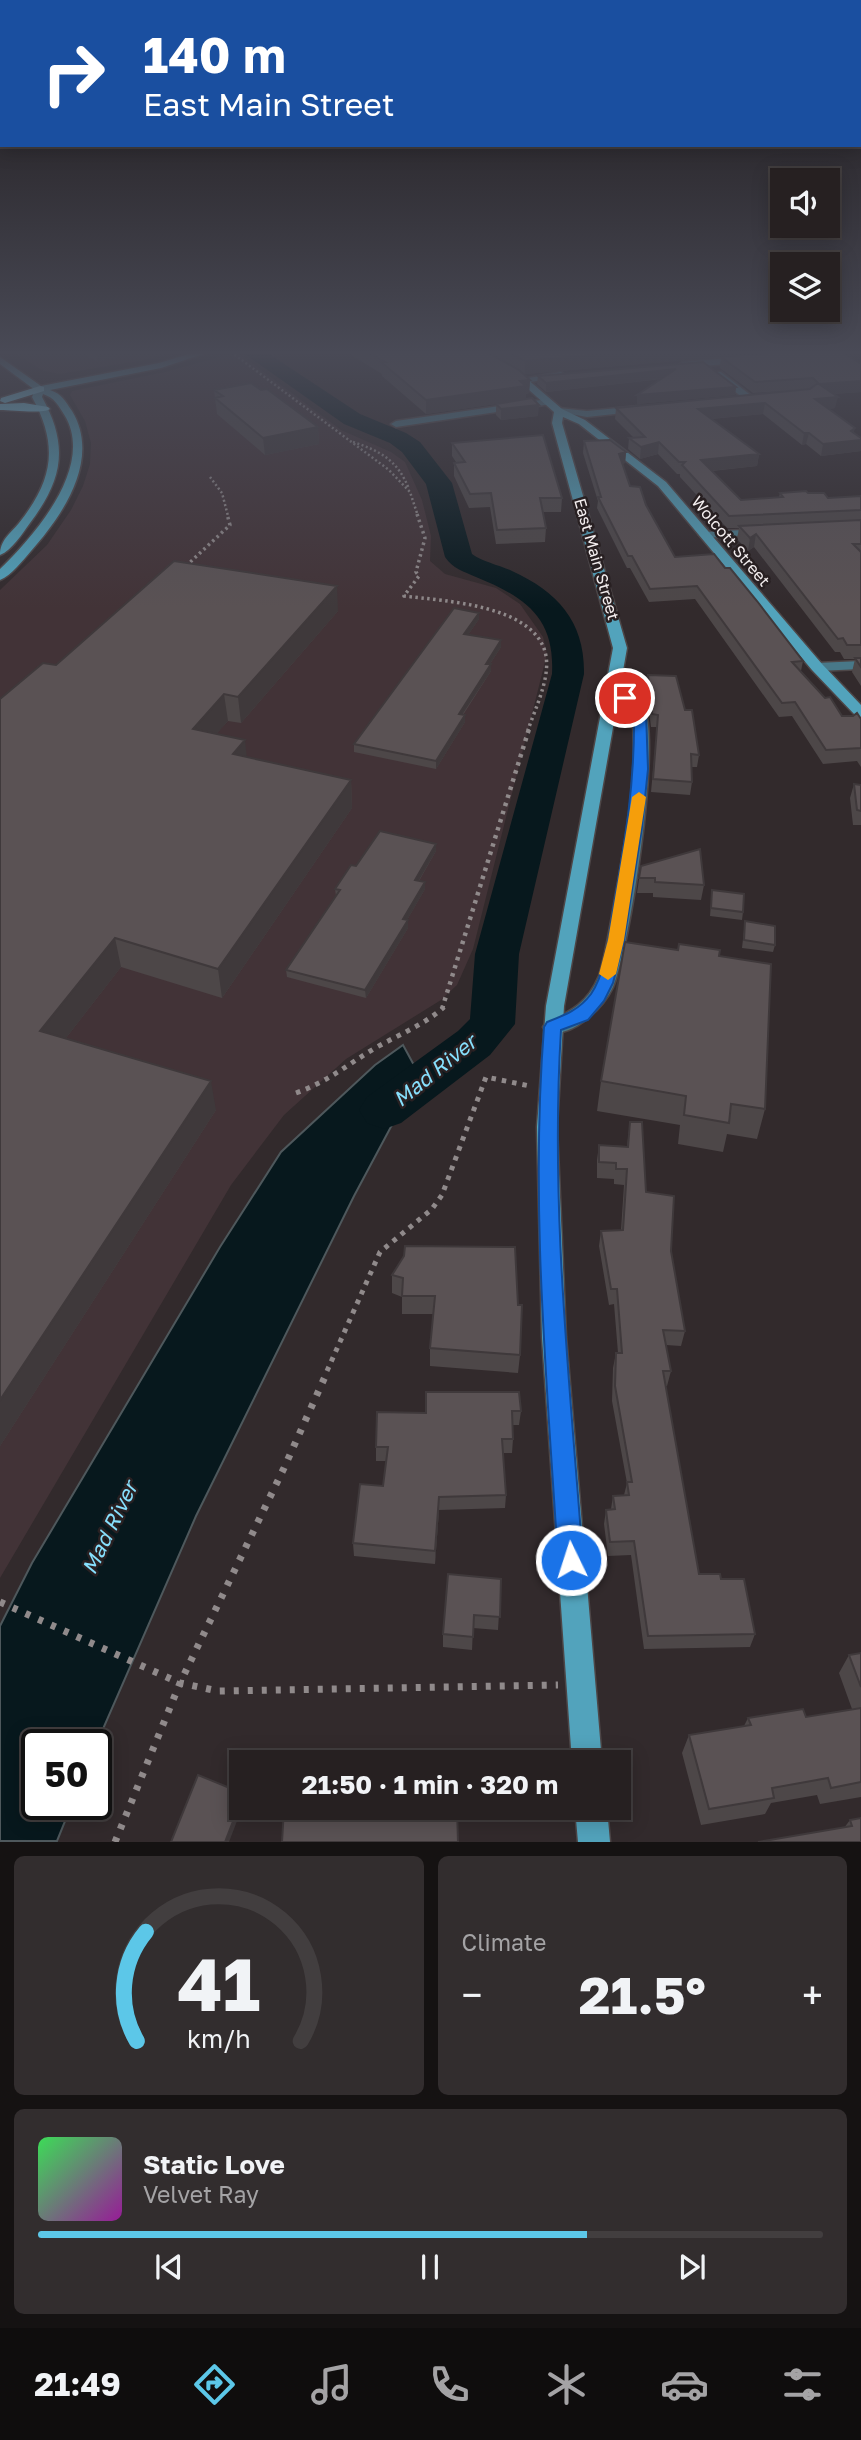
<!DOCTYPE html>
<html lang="en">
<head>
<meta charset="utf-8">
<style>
  :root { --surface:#262021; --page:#322d2e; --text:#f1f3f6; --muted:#a4a3a5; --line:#423e3f; --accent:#5cc7e8 }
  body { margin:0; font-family:"Golos Text",sans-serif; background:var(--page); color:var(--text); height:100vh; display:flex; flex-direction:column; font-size:26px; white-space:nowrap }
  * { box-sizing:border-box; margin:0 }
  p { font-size:23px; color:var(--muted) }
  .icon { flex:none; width:38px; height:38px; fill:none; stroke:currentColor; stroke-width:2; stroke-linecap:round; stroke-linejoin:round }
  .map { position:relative; height:1842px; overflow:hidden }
  .sheet { display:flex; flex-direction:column; gap:14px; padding:14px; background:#151212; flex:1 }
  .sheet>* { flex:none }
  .top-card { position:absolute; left:0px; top:0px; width:861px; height:147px; box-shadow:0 4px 18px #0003,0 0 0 2px var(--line); background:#1a4fa0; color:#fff; overflow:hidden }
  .fabs { position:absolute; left:770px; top:168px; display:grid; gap:14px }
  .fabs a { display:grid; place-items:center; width:70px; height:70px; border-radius:0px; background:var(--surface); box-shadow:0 4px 18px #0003,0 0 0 2px var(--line); font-size:35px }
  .speed { position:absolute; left:21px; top:1729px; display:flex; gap:14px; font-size:35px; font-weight:700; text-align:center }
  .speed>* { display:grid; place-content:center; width:91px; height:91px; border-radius:50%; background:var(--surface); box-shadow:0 4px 18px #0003,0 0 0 2px var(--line); line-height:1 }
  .speed .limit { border:4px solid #111; border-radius:10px; background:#fff; color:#111 }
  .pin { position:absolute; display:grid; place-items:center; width:60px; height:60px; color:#fff; margin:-30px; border:4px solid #fff; border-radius:50%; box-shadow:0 2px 7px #0007 }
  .me { position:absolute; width:77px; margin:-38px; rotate:356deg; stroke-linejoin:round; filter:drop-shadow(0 0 5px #0008) }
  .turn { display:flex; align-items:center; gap:24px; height:147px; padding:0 28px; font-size:32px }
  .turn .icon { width:91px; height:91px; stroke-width:2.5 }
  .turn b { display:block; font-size:49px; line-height:60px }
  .big { font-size:52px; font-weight:700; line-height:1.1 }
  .sheet .widget { flex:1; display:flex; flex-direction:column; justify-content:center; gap:10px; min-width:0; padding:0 24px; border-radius:10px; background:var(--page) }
  .sheet .dial { align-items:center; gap:0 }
  .dial svg { height:182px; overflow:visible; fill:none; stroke:var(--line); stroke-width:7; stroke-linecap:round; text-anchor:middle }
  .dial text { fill:var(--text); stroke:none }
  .song { display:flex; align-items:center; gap:21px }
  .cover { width:84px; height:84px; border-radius:10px; background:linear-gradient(135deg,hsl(130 70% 55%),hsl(300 70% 35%)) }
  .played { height:7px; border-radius:4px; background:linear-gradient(90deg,var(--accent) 70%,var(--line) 70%) }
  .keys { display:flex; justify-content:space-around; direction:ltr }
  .heat { display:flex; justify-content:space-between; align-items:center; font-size:38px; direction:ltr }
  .sheet .tiles { flex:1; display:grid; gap:14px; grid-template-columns:1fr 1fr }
  .widget:last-child { grid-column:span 2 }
  .trip { position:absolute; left:229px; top:1750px; width:402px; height:70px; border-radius:0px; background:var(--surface); box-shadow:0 4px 18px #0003,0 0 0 2px var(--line); font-weight:700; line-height:70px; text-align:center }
  .menu { display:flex; height:112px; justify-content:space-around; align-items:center; background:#0f0d0d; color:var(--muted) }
  .menu .icon { width:49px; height:49px }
  .menu .active { color:var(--accent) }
  .menu b { font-size:32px; color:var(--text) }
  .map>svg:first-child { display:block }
  .built { fill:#423337 }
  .water { fill:#07181d; stroke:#4e585c; stroke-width:2 }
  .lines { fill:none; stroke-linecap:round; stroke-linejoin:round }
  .river { fill:#07181d; fill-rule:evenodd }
  .street-casing { stroke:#4d4647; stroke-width:3 }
  .secondary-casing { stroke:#4d4647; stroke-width:3 }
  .highway-casing { stroke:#4d4647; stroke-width:3 }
  .path-far4 { stroke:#908a8b; stroke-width:2.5; stroke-dasharray:2 2.5; stroke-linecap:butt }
  .path-far3 { stroke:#908a8b; stroke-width:3.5; stroke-dasharray:2.5 3.5; stroke-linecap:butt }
  .path-far2 { stroke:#908a8b; stroke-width:4.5; stroke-dasharray:3.5 5; stroke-linecap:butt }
  .path-far1 { stroke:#908a8b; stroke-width:5; stroke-dasharray:4.5 6; stroke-linecap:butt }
  .path { stroke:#908a8b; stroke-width:7; stroke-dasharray:5 9; stroke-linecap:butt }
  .street { fill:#487888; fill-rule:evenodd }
  .secondary { fill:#52a3bc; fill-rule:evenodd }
  .highway { fill:#7cdffe; fill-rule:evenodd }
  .wall { fill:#4d4748 }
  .shaded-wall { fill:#3f393b }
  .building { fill:#5a5254; stroke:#3f393b; stroke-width:2 }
  .route { fill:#1a73e8; stroke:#114b97; stroke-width:2 }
  .slow { fill:#f59e0b }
  .labels { text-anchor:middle; stroke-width:5; stroke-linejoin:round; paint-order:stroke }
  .far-street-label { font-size:16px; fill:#f4eff0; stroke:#282022 }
  .water-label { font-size:21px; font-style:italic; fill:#87e0fd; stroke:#282022 }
</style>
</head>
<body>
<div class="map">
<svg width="861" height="1842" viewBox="0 0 861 1842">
  <rect width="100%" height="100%" fill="#322a2c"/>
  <!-- built -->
  <path class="built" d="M9 350H182L144 360 60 374 44 371Z
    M237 352 341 430 391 452 405 462 422 500 431 536 430 561 445 574 496 588 520 604 543 637 547 654 473 949 457 985 441 1000 346 1059 284 1115 231 1185 0 1578V590L47 545 71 510 83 486 90 464 91 443 85 421 70 395 72 391 165 372Z"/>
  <!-- water -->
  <path class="water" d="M403 1045 415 1067 434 1082 401 1108 354 1196 196 1516 96 1745H37V1804H72L57 1841H0V1626L32 1563 220 1247 281 1152 375 1065Z"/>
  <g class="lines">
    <!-- river -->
    <path class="river" d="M239 350H263L360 414 406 433 420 442 452 483 472 554C483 562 499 565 512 571 558 592 585 622 584 674L519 954 515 1024 490 1055 401 1123 384 1129 367 1123 359 1110 367 1097 458 1031 470 1019 475 954 552 674C555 617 525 597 476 577 463 571 453 569 445 557L426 484 402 452 390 443 344 424Z"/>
    <defs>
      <path id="street" d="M819 350H861V352L816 355Z
        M742 357 746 360 745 362 683 368 679 365 683 362Z
        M561 372 565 375 564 377 523 383 518 380Z
        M715 372H721L753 397V401H747L715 376Z
        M548 399 551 400V404L396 427 391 424 396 421Z
        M639 406 642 407V411L587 417 554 411 559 408 587 411Z
        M761 529 765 530V534L705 538 699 535 705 532Z
        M861 661V669L817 671 810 667 817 663Z
        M614 688 644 707C661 743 630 948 613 987 603 1008 572 1039 546 1032L543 1027 546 1022C572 1012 588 1002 599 976 608 946 612 913 618 882 628 825 638 770 632 712L607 692Z"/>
      <path id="secondary" d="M202 350H215L161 368 50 390C62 394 65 401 72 411 101 459 63 515 31 551 23 560 12 575 0 580V569C34 536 95 467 65 416 58 405 55 398 43 394L42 397C69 446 63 479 30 523 22 534 12 550 0 555 0 540 10 534 19 523 53 480 59 446 32 397L35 390 0 364V357L41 386 159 363Z
        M465 350H475L526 378 562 409 585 420 666 482 822 664 861 705V717L856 716 812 670 658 486 579 424 563 417 562 423 627 648 564 1006 557 1127 566 1337 602 1762H572L542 1337 537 1127 546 1006 613 648 552 423 554 412 520 382Z
        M575 1808H607L610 1842H578Z"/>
      <path id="highway" d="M40 386 44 387V391L5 403 0 401 1 398Z
        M24 403 48 407 50 409C42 414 12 410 0 410V404Z"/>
    </defs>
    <!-- street casing -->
    <use href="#street" class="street-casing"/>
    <!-- secondary casing -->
    <use href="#secondary" class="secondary-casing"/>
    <!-- highway casing -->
    <use href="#highway" class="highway-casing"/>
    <!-- path-far4 -->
    <path class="path-far4" d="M235 350 231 352 389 470 410 492 418 516
      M353 442C381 451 398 461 409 489
      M210 477 222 493 228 516"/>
    <!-- path-far3 -->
    <path class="path-far3" d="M417 514 425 538 416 572 419 576 404 596C445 601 537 605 546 656 550 679 535 709 528 730
      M186 566 230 525 227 514"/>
    <!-- path-far2 -->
    <path class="path-far2" d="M442 1009 529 729"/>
    <!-- path-far1 -->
    <path class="path-far1" d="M296 1093C329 1081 348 1064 377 1047 400 1034 424 1025 444 1007
      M327 1371 380 1252 432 1209 442 1195 486 1077 530 1086"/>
    <!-- path -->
    <path class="path" d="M0 1602 180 1683 218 1691 558 1685
      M115 1842 180 1683 284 1468 328 1370"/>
    <!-- street -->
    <use href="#street" class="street"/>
    <!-- secondary -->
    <use href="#secondary" class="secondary"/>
    <!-- highway -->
    <use href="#highway" class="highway"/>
  </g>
  <!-- wall -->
  <path class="wall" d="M77 350H139L98 362Z
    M265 350H295L273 355Z
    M343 350H801L525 374 522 373 530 380 529 393 526 394V399L538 416 501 420 496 415V404L426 414 382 376V374Z
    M721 357 861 364V392L833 394 835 408 828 409 854 433 861 451 821 456 806 444 802 445 763 414 711 419 759 454 757 466 712 471 741 500 779 497 780 493H808L828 498 861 496V686L852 672 855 659H844L840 652H835L754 547 748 551 737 539 739 528H727L680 477V474H677L658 454 640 459 628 449 629 438 633 437 615 419 616 408 784 391 753 393 720 368Z
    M703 362 736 387 735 395 637 404 662 379 546 392 537 384 538 376Z
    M214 390H261L318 427 319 444 265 455 217 414Z
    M584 441 626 452 625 463 622 464 630 486 646 505 675 557 725 568 803 661 801 671 842 716 861 719V767L857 761 823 764 792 716 779 717 695 599 649 602 630 568H627L597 508 598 501 583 453Z
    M452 443 562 498 561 512H543L546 528 545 542 496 544 490 507 469 508 454 476V463L456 462 452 456Z
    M338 611 241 723 228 721 216 734 247 757 351 780 352 808 222 998 121 967 66 1038 216 1110 0 1446 56 665Z
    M479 613V619L468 635 501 640V647L490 664H491V671L463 715 465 722 436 769 354 752V744Z
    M648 675 685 710 699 755 697 767H691L692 782 690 795 651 792 657 727H651L646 688Z
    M854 784 861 785V825H853L850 798Z
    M436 844V851L419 881 425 889 407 920 408 928 366 998 287 977 286 970 336 896 335 889 356 866Z
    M641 866 704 885 701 900 653 897V893H637Z
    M712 890 743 912 742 920 710 916Z
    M745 921 775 945 773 952 742 948Z
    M719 956 765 1109 757 1139 727 1134 723 1152 678 1144 680 1125 597 1111 601 1081Z
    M630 1122 646 1192 671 1251 685 1331 681 1346 666 1345 671 1371 667 1386H665L699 1574 721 1579 755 1634 750 1647 644 1649 631 1555 608 1556 604 1524 606 1510 611 1509 613 1496 624 1495 627 1483 612 1401 613 1368 616 1353H618L614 1304 609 1305 599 1246 601 1231 621 1230 624 1185 614 1184V1179L597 1178V1160L599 1145 627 1146Z
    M392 1275 518 1305 520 1355 518 1373 430 1366V1348L433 1314H402V1297L392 1293Z
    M521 1411 519 1425H513V1439L512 1453H503L506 1495 505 1508 439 1510 435 1564 354 1556 353 1543 383 1486 386 1461H376V1447L426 1413Z
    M501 1579 498 1630 473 1628 472 1650 443 1647V1634Z
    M861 1653V1797L820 1804 817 1795 771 1803 765 1814 701 1825 682 1753 689 1735 744 1726 748 1718 806 1717 852 1709 839 1673 849 1655Z
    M850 1820 861 1842 844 1828Z"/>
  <!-- shaded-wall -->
  <path class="shaded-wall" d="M96 350H139L98 362Z
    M273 350H295L273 355Z
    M651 350H801L525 374V361Z
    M676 369 675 377 546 392V383Z
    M530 380 529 393 526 394V400L426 414V400Z
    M861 381V392L817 395 819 384Z
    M736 387 735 395 637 404V395Z
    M838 397 835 408 813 411 815 399Z
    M765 403 763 414 697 420 698 409Z
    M539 405 538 416 501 420V409Z
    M318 427 319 444 265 455 263 438Z
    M855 428 852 440H861V451L821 456 823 444Z
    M804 433H809L806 444 802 445Z
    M659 442 658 454 640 459 641 447Z
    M626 452 625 463 617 466 619 454Z
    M759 454 757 466 699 472 701 460Z
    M756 534 754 547 748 551 750 538Z
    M337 586 338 611 241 723 238 697Z
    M479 613V619L464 641V634Z
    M501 640V647L486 670V664Z
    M491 664V671L458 721 459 714Z
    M224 694 228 721 197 756 193 729Z
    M465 715V722L436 769V761Z
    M245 740 248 768 233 754Z
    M351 780 352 808 222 998 218 969Z
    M436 844V851L415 887V880Z
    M425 882V889L403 927V919Z
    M408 920V928L366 998 365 990Z
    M115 938 121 967 49 1060 40 1031Z
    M211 1081 216 1110 0 1446V1400Z
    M439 1497V1510L435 1564V1551Z
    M242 1798V1808L229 1842H225Z"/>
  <!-- building -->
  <path class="building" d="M364 350H483L519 370 530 380 520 381 526 386 426 400 381 362H385Z
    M505 350H651L525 361Z
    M802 350H839L861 364V381L819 384 838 397 815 399 855 428 851 431 861 438V440L823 444 809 433H804L765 403 698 409 759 454 701 460 741 500 783 497 780 493 806 491 808 493H824L828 498 861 496V510L729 516 682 465 685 462H679L659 442 641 447 629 438 645 437 616 408 810 389 818 383 813 378 755 382 721 357Z
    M703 362 736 387 637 395 676 369 546 383 538 376Z
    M251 383 261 390 267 389 318 427 263 438 215 398 223 396 214 390Z
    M532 398 539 405 501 409 496 404Z
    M543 435 562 498H540L546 528 497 530 491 493 470 494 454 463 465 462 452 443Z
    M610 440 626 452 619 454 630 486 640 487 646 505 675 557 714 554 725 568H730L757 601 803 661 792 662 825 698 830 697 842 716H853L857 713 861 719V748L826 750 795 702 782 703 697 586 650 589 632 556H628L598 497H601L584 441Z
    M861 520V544H853L861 552V645H847L843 638 838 639 756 534 750 538 739 526Z
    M174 561 337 586 238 697 224 694 193 729 245 740 233 754 351 780 218 969 115 938 40 1031 211 1081 0 1400V699L43 663 56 665Z
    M454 608 479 613 464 634 501 640 486 664H491L459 714 465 715 436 761 354 744Z
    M855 658H861V667Z
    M648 675 676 676 685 710H692L699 755 691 754 692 782 653 779 658 715 652 714Z
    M854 784 861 785V811L857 810Z
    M380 831 436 844 415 880 425 882 403 919 408 920 365 990 286 970 340 890 335 889 351 865 356 866Z
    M700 849 704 885 655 882V878H639L641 866Z
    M712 890 744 894 743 912 711 908Z
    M745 921 775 926V945L744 940Z
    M625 942 678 950 679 944 720 950 719 956 771 964 765 1109 731 1104 729 1123 684 1115 686 1096 601 1081Z
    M630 1122H642L646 1192 674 1196 671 1251 685 1331 663 1330 671 1371H663L699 1574H720L721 1579H744L755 1634 648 1636 634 1541 610 1542 606 1510 615 1509 613 1496 629 1495 627 1482H632L615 1386 616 1353H622L617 1289H611L601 1231 623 1230 627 1169H616V1163L599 1162V1145L628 1147Z
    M405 1246 515 1247 518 1305H522L520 1355 430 1348 435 1296H402L403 1278 392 1275 404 1256Z
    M426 1392H519L521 1411H512L513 1439H502L506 1495 439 1497 435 1551 353 1543 360 1484 383 1486 388 1447H376L377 1412 426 1413Z
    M448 1574 501 1579 500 1617 474 1615 473 1637 443 1634Z
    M861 1653V1687L849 1655Z
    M861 1708V1782L831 1788 828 1778 772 1788 774 1798 709 1809 689 1735 751 1725 748 1718 803 1709 806 1717Z
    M198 1775 242 1793V1798L225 1842H171Z
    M284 1808H457L458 1842H282Z
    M861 1818V1842H758L852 1826 850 1820Z"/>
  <!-- sky -->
  <linearGradient id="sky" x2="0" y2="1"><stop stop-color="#1c1718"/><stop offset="0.58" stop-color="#494a56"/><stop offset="1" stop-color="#494a56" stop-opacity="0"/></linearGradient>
  <rect width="861" height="608" fill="url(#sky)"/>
  <!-- route -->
  <path class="route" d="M625 694 646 712 648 769 642 827 624 940 613 983 604 1001 588 1020 561 1030C550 1207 570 1384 583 1560L580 1568 571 1572 562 1568 558 1560C547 1382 530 1205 544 1027L547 1022C565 1015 579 1010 591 994 606 972 609 936 613 911 625 841 635 784 634 713L619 698Z"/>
  <!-- slow -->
  <path class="slow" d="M639 792 646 797 624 940 616 974 608 980 599 974 608 940 632 797Z"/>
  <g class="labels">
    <!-- far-street labels -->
    <g class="far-street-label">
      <text transform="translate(731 541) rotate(50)" y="6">Wolcott Street</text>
      <text transform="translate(597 559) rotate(74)" y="6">East Main Street</text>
    </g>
    <!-- water labels -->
    <g class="water-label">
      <text transform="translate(435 1071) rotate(-39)" y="7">Mad River</text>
      <text transform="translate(110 1528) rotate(-64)" y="7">Mad River</text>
    </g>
  </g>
</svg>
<div class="fabs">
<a><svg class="icon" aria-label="sound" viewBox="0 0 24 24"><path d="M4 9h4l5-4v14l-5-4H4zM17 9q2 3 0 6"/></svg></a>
<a><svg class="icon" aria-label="layers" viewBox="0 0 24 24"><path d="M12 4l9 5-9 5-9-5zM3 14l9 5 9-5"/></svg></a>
</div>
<div class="speed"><div class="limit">50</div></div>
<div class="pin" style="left:625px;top:698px;background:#d93025"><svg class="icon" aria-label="arrive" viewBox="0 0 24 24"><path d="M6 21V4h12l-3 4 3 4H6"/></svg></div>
<svg class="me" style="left:571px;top:1560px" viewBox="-20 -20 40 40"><circle r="17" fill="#1a73e8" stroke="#fff" stroke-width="3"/><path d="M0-11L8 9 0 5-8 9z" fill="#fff"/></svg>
<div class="trip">21:50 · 1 min · 320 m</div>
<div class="top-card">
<div class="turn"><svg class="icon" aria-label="right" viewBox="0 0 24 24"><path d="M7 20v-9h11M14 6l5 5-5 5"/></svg><div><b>140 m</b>East Main Street</div></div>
</div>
</div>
<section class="sheet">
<div class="tiles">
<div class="widget dial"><svg viewBox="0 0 100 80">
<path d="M14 69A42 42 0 1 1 86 69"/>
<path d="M14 69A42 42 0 0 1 18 21" stroke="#5cc7e8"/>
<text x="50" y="56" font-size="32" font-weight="700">41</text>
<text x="50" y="72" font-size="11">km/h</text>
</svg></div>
<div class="widget"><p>Climate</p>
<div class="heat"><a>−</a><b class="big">21.5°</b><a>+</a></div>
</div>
<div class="widget">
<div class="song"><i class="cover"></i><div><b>Static Love</b><p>Velvet Ray</p></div></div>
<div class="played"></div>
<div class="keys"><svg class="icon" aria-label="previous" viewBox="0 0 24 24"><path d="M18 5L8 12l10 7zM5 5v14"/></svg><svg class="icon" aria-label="pause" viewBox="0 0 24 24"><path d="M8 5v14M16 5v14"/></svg><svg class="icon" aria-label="next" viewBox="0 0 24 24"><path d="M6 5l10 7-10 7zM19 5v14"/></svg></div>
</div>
</div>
</section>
<nav class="menu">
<b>21:49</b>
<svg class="icon active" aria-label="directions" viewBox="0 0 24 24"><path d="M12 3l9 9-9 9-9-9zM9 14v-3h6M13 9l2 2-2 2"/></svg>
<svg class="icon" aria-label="music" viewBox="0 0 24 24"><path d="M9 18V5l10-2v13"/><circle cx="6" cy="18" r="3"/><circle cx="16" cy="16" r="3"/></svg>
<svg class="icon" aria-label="phone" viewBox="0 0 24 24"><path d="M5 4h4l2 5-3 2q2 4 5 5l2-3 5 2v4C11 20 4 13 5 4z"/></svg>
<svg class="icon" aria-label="climate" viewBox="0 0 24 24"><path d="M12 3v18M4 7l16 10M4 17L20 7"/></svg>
<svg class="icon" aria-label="car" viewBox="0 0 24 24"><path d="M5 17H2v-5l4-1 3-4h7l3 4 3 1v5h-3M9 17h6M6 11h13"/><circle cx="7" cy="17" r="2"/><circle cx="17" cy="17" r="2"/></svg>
<svg class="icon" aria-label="filters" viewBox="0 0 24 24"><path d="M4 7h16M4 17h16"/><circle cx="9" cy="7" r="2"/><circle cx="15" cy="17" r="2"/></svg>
</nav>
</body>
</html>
